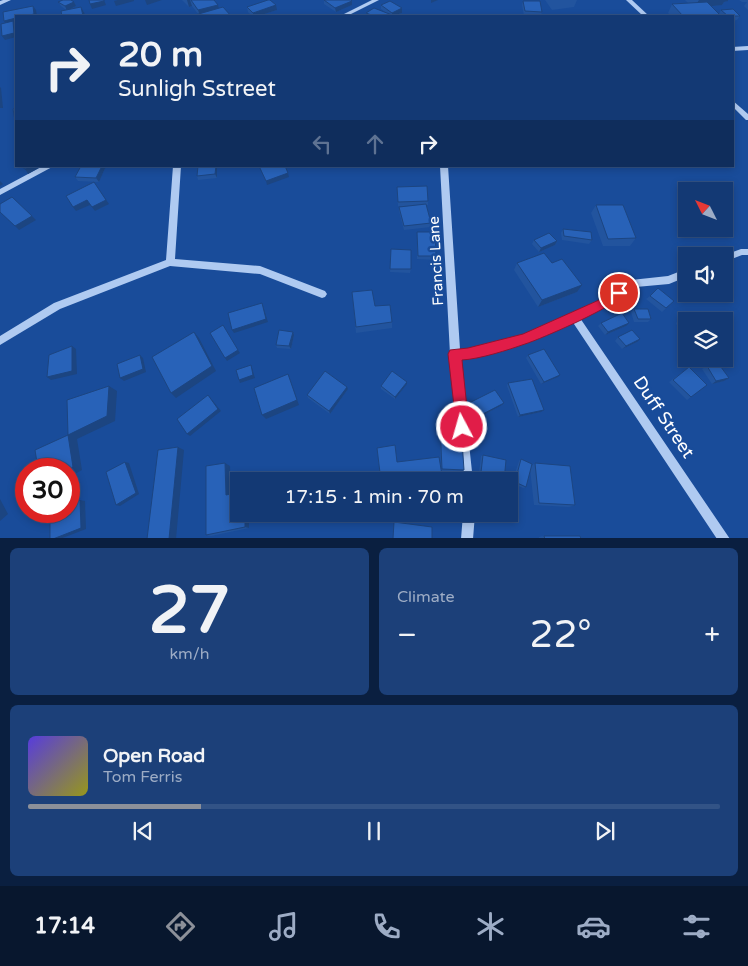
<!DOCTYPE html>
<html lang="en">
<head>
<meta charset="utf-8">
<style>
  :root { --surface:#133974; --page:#1c4079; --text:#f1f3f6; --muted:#9dacc5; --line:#325386; --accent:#8c9099 }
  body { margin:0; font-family:"Varela Round",sans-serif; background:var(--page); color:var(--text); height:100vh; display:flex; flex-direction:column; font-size:19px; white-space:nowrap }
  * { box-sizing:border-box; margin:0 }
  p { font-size:16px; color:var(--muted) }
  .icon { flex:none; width:28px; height:28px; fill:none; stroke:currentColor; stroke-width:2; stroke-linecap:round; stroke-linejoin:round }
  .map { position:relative; height:538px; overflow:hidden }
  .sheet { display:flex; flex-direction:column; gap:10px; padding:10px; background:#0a1f40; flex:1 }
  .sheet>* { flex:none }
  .hud { position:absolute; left:15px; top:15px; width:719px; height:152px; border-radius:0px; box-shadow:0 2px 8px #0003,0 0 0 1px var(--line); background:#133974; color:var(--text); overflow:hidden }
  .needle { width:32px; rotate:312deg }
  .buttons { position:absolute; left:678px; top:182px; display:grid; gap:10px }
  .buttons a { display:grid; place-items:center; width:55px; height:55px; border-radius:0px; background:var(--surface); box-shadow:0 2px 8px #0003,0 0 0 1px var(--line); font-size:25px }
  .speed { position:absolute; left:15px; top:458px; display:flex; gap:10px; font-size:25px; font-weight:700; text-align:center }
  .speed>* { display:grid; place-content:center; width:65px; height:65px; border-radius:50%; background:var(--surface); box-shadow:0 2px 8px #0003,0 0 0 1px var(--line); line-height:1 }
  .speed .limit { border:8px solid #d22; background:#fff; color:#111 }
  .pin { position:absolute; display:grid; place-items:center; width:42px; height:42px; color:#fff; margin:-21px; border:2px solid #fff; border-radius:50%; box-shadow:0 1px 5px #0007 }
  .me { position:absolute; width:55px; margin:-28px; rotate:354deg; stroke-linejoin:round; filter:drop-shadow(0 0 4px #0008) }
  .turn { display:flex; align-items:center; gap:18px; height:105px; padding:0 20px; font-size:22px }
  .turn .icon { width:65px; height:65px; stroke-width:2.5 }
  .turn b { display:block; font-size:35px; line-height:42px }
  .lanes { display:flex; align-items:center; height:48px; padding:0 20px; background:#0003; justify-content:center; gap:25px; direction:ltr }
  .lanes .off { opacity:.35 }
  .big { font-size:38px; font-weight:600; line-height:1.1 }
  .sheet .tile { flex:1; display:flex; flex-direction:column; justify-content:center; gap:8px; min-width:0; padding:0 18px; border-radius:8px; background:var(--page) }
  .sheet .dial { align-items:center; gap:0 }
  .dial b { font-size:65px; line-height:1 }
  .song { display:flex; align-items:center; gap:15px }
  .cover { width:60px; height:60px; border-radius:8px; background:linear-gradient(135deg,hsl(250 70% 55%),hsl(60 70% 35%)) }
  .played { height:5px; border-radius:2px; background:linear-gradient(90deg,var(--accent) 25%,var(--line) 25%) }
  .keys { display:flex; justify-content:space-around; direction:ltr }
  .heat { display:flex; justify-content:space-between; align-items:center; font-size:28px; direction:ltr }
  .sheet .tiles { flex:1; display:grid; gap:10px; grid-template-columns:1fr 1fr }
  .tile:last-child { grid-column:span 2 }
  .trip { position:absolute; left:230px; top:472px; width:288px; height:50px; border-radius:0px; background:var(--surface); box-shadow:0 2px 8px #0003,0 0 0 1px var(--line); font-weight:600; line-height:50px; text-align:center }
  .dock { display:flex; height:80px; justify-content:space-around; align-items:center; background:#08172e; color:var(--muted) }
  .dock .icon { width:35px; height:35px }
  .dock .current { color:var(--accent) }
  .dock b { font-size:22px; color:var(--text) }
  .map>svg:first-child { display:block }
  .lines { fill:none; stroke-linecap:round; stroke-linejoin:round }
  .minor { fill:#afcaf1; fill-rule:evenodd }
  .wall { fill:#22549e }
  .shaded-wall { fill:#1c4581 }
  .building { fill:#2862b8; stroke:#1c4581 }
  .route { fill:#e11d48; stroke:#92132f }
  .labels { text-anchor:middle; stroke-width:5; stroke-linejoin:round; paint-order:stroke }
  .street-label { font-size:15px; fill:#fff; stroke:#194c9a }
  .near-street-label { font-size:18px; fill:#fff; stroke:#194c9a }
</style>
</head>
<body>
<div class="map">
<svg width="748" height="539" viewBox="0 0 748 539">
  <rect width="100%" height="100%" fill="#194c9a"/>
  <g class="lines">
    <!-- minor -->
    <path class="minor" d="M3 0H11L0 5V1Z
      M372 0H379L347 16H340Z
      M626 0H632L649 16H643Z
      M748 46V50L732 51V47Z
      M732 100 748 114V120H746L732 106Z
      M43 166H54L0 195V189Z
      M173 166H181L175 259 260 266 325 291 327 294 325 297 322 298 260 274 170 266 60 309 0 345V336L54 303 166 260Z
      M440 166H448L460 349H468L523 335 600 300 631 280 668 276 686 269V277L669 284 636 287 606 306 580 318 730 539H717L572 321 524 343 468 359H460L473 481H461L450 354Z
      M741 249H748V255H742L724 262V256H722Z
      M463 514H475L473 539H461Z"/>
  </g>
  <!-- wall -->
  <path class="wall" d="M182 0H214L218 8 231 16H196L195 15 198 14 192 6 189 7Z
    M324 0 352 1V5L336 12 324 4Z
    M545 0H577L574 7 552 10Z
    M685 0H728V1L724 2 722 5 711 6 719 14 721 10 740 16 737 20 732 21V16H721L720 15V16H671L668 13 672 4 688 3Z
    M739 0H748V2H742Z
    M523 1 542 12 541 16H524L522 5Z
    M58 2 76 6 71 9 81 7 86 16H62L66 10 61 6Z
    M747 2H748V10L744 6Z
    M381 5 402 8V13L394 16H366V13L385 12 381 9Z
    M247 7 277 10 258 16H252L248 12Z
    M106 166 99 182 78 181 75 177Z
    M110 166H130L129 168 111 167Z
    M217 166V178L198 180 197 176Z
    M397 187 428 201V205H426L431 223V227L404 230 399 211V207L413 206H398Z
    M596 205 636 238 630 246H603L591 213Z
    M563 229 592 240 589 244 562 240 561 233Z
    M417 232 436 256V260L417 259Z
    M534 240 557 241 555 245 539 252 532 244Z
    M391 249 411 269 410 273 390 272Z
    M517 263H552L577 292 538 307 514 270Z
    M352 292 375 306 392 322V328L356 333Z
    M650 296 674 301 662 312 646 299Z
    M634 309 651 319 648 322H634L631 312Z
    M680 320 686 321V339H683L676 323Z
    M601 323 626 326 605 335 598 326Z
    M293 332 294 335 291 349 277 348 276 345Z
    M618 337 637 342 622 349 615 341Z
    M528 355 558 377 541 384 526 358Z
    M707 366 729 378 724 381 712 384 702 369Z
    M689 367 691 397 687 400 669 382Z
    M508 383 541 412 518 417 507 386Z
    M407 384 395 399 381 389V386Z
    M348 389 330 414 308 398 307 395Z
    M469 403 502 405 476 419 468 406Z
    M440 425 464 470 463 471H442L443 481H381L377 448 397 462 441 465 439 427Z
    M483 455 504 481H478L481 456Z
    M521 459 531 466 535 463 575 505 569 507 534 505 530 469 526 487 523 488 512 483 519 461Z
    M230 466 231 494 239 514H249V528L211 536 206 535Z
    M544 536 581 539H539V537Z"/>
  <!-- shaded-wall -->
  <path class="shaded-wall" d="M104 0 106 5 92 9 90 4Z
    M118 0H134V1L116 6 114 1Z
    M145 0H162L147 5Z
    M187 0H190L192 6 189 7Z
    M431 0H438L431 3Z
    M699 0H728V1L724 2 722 5 694 8Z
    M352 1V5L336 12 335 8Z
    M74 2 76 6 67 11 65 6Z
    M218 5 220 13 200 16 198 10Z
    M276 5 277 10 258 16H253V13Z
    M33 6 36 10 37 16H25Z
    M81 7 86 16H83Z
    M402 8V13L392 16V13Z
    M16 18V23H15L16 25V37L5 40 2 36 7 25 4 21Z
    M0 87 1 88 3 108H0Z
    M31 166H42L28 174 25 169Z
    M102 166H106L99 182 96 178Z
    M216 166H217V178L215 174Z
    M288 173 289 177 267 185 266 181Z
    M0 181 3 184 0 186Z
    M94 182 109 204 95 211 92 207Z
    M87 200 90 205 76 211 73 207Z
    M32 216 36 220 19 230 15 226Z
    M557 241 555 245 539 252 541 248Z
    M582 285 577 292 538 307 542 300Z
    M262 303 268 322 234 333 232 330Z
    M629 323 626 326 605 335 608 332Z
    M194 332 199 338 216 371 176 398 171 393Z
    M293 332 294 335 291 349 289 346Z
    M640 339 637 342 622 349 626 346Z
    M72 346 76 349 77 374 51 380 47 377Z
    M238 350 240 353 227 361 225 358Z
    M140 355 143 358 146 372 124 381 120 378Z
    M251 365 252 368 255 378 240 383 239 380Z
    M288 374 299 405 266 419 262 415Z
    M560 375 558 377 541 384 544 382Z
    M729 378 724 381 712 384 716 381Z
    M407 382V384L395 399V397Z
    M109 386 117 391 115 421 77 439 82 470 69 477 68 435Z
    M347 387 348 389 330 414 329 411Z
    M208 395 221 411 190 436 187 434Z
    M504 403 502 405 476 419 477 417Z
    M544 410 541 412 518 417 520 415Z
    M178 447 184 450 176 539H169Z
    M125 462 129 463 139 494 120 506 116 505Z
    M225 463 230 466 231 497 226 495Z
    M0 499 8 514 0 521Z
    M80 500 85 501 86 529 60 539H53Z
    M245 514H249V528L245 527Z"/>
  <!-- building -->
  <path class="building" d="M63 0H71L74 2 65 6 58 2Z
    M89 0H104V1L90 4Z
    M191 0H214L218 5 198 10Z
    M268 0H270L276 5 253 13 247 7Z
    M324 0H351L352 1 335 8Z
    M390 1 402 8 392 13 381 5Z
    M523 1H540L542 12 525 11Z
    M707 2 720 15 683 16 672 4Z
    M33 6 34 14 25 16H16V18L4 21 3 12Z
    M81 7 83 16H62L61 11Z
    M223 7 231 16H196L195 15Z
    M374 8 392 15 389 16H374L366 13Z
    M733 9 740 16H728L721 10Z
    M13 21 14 33 2 36 1 24Z
    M16 108V126L13 109Z
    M24 166H31L25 169 22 167Z
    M81 166H102L96 178 75 177Z
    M198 166H216L215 174 197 176Z
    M259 166H285L288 173 266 181Z
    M94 182 106 200 92 207 87 200 73 207 66 196Z
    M427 186 428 201 398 202 397 187Z
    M12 197 32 216 15 226 0 212V204Z
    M426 204 431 223 404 226 399 207Z
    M596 205H623L636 238 608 239Z
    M563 229 591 232 592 240 564 236Z
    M417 232H435L436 256H418Z
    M549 233 557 241 541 248 534 240Z
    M391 249 411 250V269H390Z
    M544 253 552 263 562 259 582 285 542 300 517 263Z
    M658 288 674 301 666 308 650 296Z
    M372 290 375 306 390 305 392 322 356 327 352 292Z
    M262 303 266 319 232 330 228 313Z
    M634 309H648L651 319H638Z
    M622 313 629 323 608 332 601 323Z
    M680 320H698V321H686V335Z
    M223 325 238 350 225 358 210 333Z
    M279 330 293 332 289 346 276 345Z
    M632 330 640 339 626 346 618 337Z
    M194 332 212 366 171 393 152 357Z
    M72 346V371L47 377 49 355Z
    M544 349 560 375 544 382 528 355Z
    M140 355 143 369 120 378 117 364Z
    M718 363 729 378 716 381 707 366Z
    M251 365 253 375 239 380 236 370Z
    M689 367 707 385 691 397 673 380Z
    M325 371 347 387 329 411 307 395Z
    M392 371 407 382 395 397 381 386Z
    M288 374 297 400 262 415 254 388Z
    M532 379 544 410 520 415 508 383Z
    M109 386 107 416 68 435 67 400Z
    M495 390 504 403 477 417 469 403Z
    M208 395 218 409 187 434 177 419Z
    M440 425 461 426 464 470 442 469Z
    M68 435 73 467 69 469H38L35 450Z
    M395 445 397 462 439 457 443 481H381L377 448Z
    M178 447 169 539H147L158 450Z
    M483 455 506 460 504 481H480Z
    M521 459 532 464 526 487 515 482Z
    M125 462 136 493 116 505 106 472Z
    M225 463 226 495 239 492V514H245V527L206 535V466Z
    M535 463 570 466 575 505 539 503Z
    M80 500 81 528 53 539H50V511H69V504Z
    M394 522 432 527V539H393Z
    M544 536H580L581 539H545Z"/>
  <!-- route -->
  <path class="route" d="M619 288 623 290 625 293C619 305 541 339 525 344 508 350 480 359 462 360L469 427 467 432 462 434 457 432 448 354 450 350 468 348 523 334 599 300Z"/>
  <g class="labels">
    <!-- street labels -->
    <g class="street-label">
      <text transform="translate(436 261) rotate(-93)" y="5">Francis Lane</text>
    </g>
    <!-- near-street labels -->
    <g class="near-street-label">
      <text transform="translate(664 417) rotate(56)" y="6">Duff Street</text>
    </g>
  </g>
</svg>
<div class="buttons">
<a><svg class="needle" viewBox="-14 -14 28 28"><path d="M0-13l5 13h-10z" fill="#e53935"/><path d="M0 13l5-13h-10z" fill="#9dacc5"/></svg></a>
<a><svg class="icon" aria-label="sound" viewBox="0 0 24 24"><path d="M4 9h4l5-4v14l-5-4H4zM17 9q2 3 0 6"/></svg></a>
<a><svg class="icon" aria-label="layers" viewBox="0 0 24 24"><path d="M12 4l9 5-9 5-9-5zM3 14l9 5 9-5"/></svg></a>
</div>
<div class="speed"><div class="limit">30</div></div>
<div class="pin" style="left:619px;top:293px;background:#d93025"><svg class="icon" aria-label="arrive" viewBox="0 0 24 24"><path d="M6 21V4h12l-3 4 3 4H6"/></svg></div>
<svg class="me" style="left:462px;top:427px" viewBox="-20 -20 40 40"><circle r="17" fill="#e11d48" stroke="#fff" stroke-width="3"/><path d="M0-11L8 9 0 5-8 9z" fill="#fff"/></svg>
<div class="trip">17:15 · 1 min · 70 m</div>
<div class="hud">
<div class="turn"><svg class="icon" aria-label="right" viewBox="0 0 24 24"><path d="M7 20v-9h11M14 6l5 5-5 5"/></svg><div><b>20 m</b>Sunligh Sstreet</div></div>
<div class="lanes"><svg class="icon off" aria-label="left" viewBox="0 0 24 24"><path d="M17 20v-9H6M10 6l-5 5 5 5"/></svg><svg class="icon off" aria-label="ahead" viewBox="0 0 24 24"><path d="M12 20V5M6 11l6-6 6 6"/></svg><svg class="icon" aria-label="right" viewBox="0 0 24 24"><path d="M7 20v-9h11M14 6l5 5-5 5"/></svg></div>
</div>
</div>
<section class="sheet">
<div class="tiles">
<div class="tile dial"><b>27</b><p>km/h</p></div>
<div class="tile"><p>Climate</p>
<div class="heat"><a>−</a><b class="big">22°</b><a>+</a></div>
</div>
<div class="tile">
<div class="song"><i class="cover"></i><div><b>Open Road</b><p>Tom Ferris</p></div></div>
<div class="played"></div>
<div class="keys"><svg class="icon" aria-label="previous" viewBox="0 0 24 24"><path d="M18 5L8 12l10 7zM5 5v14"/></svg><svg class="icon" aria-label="pause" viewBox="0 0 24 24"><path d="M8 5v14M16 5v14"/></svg><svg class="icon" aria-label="next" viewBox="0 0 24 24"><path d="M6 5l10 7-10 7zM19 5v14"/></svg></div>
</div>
</div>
</section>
<nav class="dock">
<b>17:14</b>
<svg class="icon current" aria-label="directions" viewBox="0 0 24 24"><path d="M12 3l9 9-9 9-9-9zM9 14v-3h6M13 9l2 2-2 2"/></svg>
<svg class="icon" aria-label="music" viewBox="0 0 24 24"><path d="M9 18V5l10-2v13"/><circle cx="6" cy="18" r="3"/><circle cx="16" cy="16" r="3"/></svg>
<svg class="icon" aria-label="phone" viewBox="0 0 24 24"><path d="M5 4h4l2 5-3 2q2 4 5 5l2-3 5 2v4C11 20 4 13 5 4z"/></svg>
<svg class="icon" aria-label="climate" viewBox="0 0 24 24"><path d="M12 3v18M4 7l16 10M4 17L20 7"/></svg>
<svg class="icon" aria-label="car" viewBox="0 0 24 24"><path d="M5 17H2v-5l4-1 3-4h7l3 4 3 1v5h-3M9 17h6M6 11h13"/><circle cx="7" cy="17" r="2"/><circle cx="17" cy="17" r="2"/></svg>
<svg class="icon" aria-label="filters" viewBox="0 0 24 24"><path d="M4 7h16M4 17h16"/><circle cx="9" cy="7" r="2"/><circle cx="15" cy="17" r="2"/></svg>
</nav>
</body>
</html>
